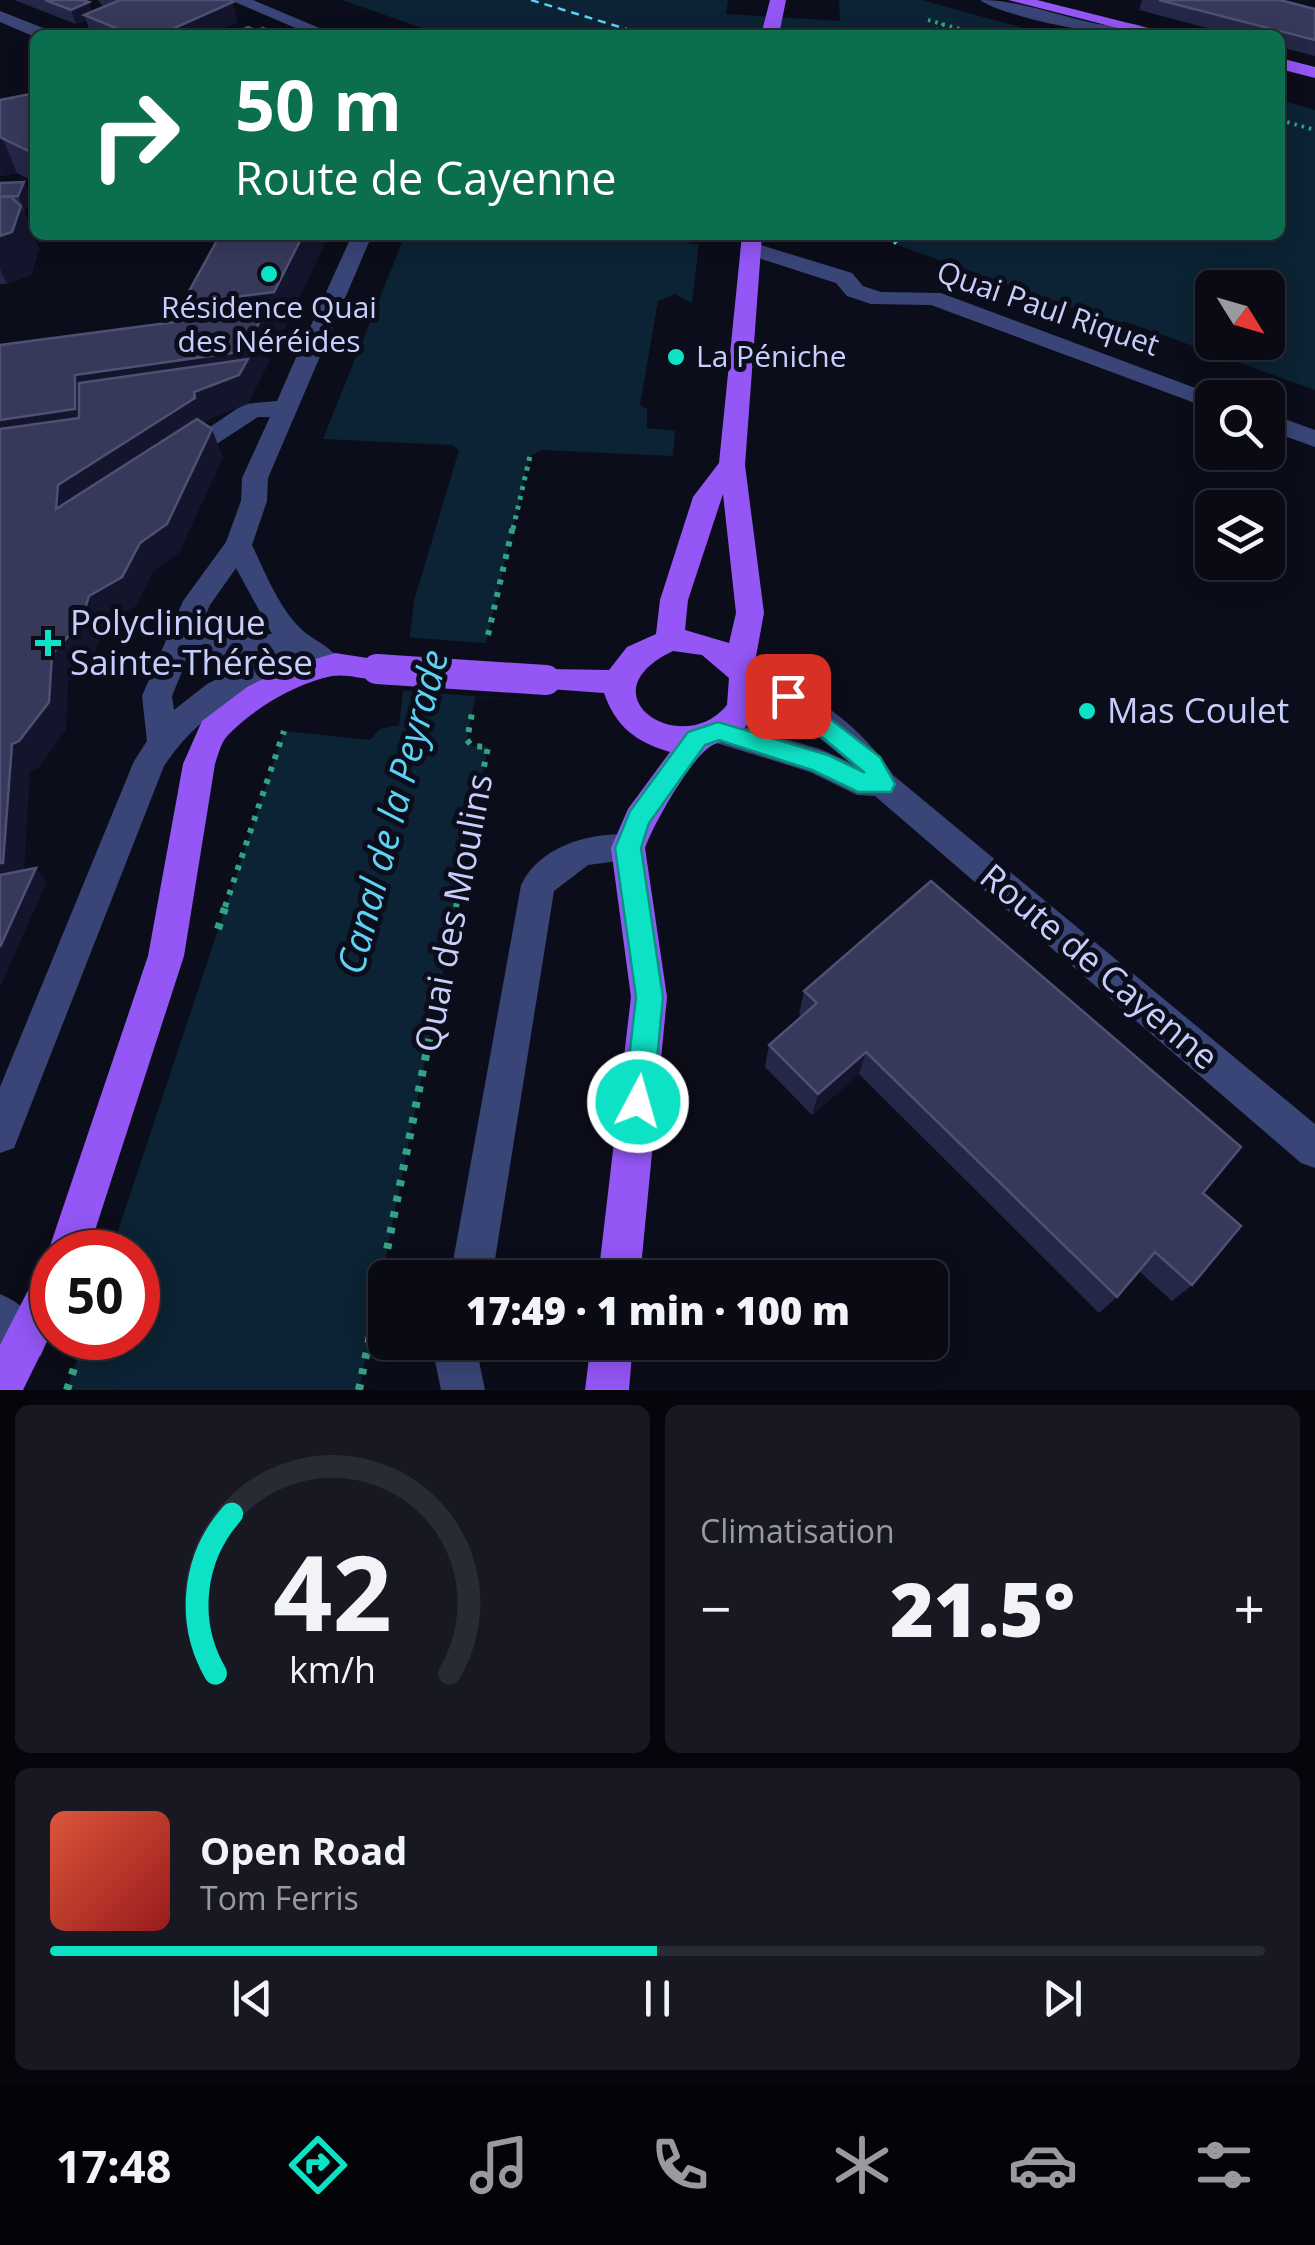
<!DOCTYPE html>
<html lang="fr">
<head>
<meta charset="utf-8">
<style>
  :root { --surface:#090a14; --page:#171822; --text:#f1f3f6; --muted:#999aa0; --line:#292b34; --accent:#0ee2c6 }
  body { margin:0; font-family:"Open Sans",sans-serif; background:var(--page); color:var(--text); height:100vh; display:flex; flex-direction:column; font-size:38px; white-space:nowrap }
  * { box-sizing:border-box; margin:0 }
  p { font-size:32px; color:var(--muted) }
  .icon { flex:none; width:55px; height:55px; fill:none; stroke:currentColor; stroke-width:2; stroke-linecap:round; stroke-linejoin:round }
  .map { position:relative; height:1390px; overflow:hidden }
  .drawer { display:flex; flex-direction:column; gap:15px; padding:15px; background:#05060b; flex:1 }
  .drawer>* { flex:none }
  .banner { position:absolute; left:30px; top:30px; width:1255px; height:210px; border-radius:15px; box-shadow:0 5px 25px #0003,0 0 0 2px var(--line); background:#0b6e4f; color:#fff; overflow:hidden }
  .needle { width:65px; rotate:127deg }
  .fabs { position:absolute; left:1195px; top:270px; display:grid; gap:20px }
  .fabs a { display:grid; place-items:center; width:90px; height:90px; border-radius:15px; background:var(--surface); box-shadow:0 5px 25px #0003,0 0 0 2px var(--line); font-size:50px }
  .speed { position:absolute; left:30px; top:1230px; display:flex; gap:20px; font-size:50px; font-weight:700; text-align:center }
  .speed>* { display:grid; place-content:center; width:130px; height:130px; border-radius:50%; background:var(--surface); box-shadow:0 5px 25px #0003,0 0 0 2px var(--line); line-height:1 }
  .speed .limit { border:15px solid #d22; background:#fff; color:#111 }
  .pin { position:absolute; display:grid; place-items:center; width:85px; height:85px; color:#fff; margin:-42px; border-radius:20px; box-shadow:0 5px 15px #0006 }
  .me { position:absolute; width:110px; margin:-55px; rotate:6deg; stroke-linejoin:round; filter:drop-shadow(0 0 8px #0008) }
  .turn { display:flex; align-items:center; gap:35px; height:210px; padding:0 40px; font-size:45px }
  .turn .icon { width:130px; height:130px; stroke-width:2.5 }
  .turn b { display:block; font-size:70px; line-height:85px }
  .big { font-size:75px; font-weight:800; line-height:1.1 }
  .drawer .tile { flex:1; display:flex; flex-direction:column; justify-content:center; gap:15px; min-width:0; padding:0 35px; border-radius:15px; background:var(--page) }
  .drawer .dial { align-items:center; gap:0 }
  .dial svg { height:260px; overflow:visible; fill:none; stroke:var(--line); stroke-width:7; stroke-linecap:round; text-anchor:middle }
  .dial text { fill:var(--text); stroke:none }
  .song { display:flex; align-items:center; gap:30px }
  .cover { width:120px; height:120px; border-radius:15px; background:linear-gradient(135deg,hsl(10 70% 55%),hsl(0 70% 35%)) }
  .played { height:10px; border-radius:5px; background:linear-gradient(90deg,var(--accent) 50%,var(--line) 50%) }
  .keys { display:flex; justify-content:space-around; direction:ltr }
  .heat { display:flex; justify-content:space-between; align-items:center; font-size:55px; direction:ltr }
  .drawer .tiles { flex:1; display:grid; gap:15px; grid-template-columns:1fr 1fr }
  .tile:last-child { grid-column:span 2 }
  .trip { position:absolute; left:368px; top:1260px; width:580px; height:100px; border-radius:15px; background:var(--surface); box-shadow:0 5px 25px #0003,0 0 0 2px var(--line); font-weight:800; line-height:100px; text-align:center }
  .dock { display:flex; height:160px; justify-content:space-around; align-items:center; background:#040408; color:var(--muted) }
  .dock .icon { width:70px; height:70px }
  .dock .current { color:var(--accent) }
  .dock b { font-size:45px; color:var(--text) }
  .map>svg:first-child { display:block }
  .water { fill:#0b2334; fill-rule:evenodd }
  .pier { fill:#0c0d1a }
  .lines { fill:none; stroke-linecap:round; stroke-linejoin:round }
  .ferry { stroke:#5dd2f5; stroke-width:2.5; stroke-dasharray:8 6; stroke-linecap:butt }
  .path-far3 { stroke:#33a483; stroke-width:4; stroke-dasharray:2.5 5; stroke-linecap:butt }
  .path-far2 { stroke:#33a483; stroke-width:5; stroke-dasharray:4 6; stroke-linecap:butt }
  .path-far1 { stroke:#33a483; stroke-width:6; stroke-dasharray:5 8; stroke-linecap:butt }
  .path { stroke:#33a483; stroke-width:8; stroke-dasharray:6 10; stroke-linecap:butt }
  .minor { fill:#394576; fill-rule:evenodd }
  .major { fill:#9456f5; fill-rule:evenodd }
  .major-bridge { stroke:#9456f5; stroke-width:30 }
  .wall { fill:#252748 }
  .shaded-wall { fill:#14152d }
  .building { fill:#37395b; stroke:#4e5074; stroke-width:2.5 }
  .route { fill:#0ee2c6; stroke:#099381; stroke-width:2.5 }
  .poi-dot { fill:#0ee2c6; stroke:#0c0d1a; stroke-width:4 }
  .labels { text-anchor:middle; stroke-width:10; stroke-linejoin:round; paint-order:stroke }
  .far-poi-label { font-size:30px; fill:#c8cefc; stroke:#0c0d1a }
  .far-street-label { font-size:30px; fill:#c8cefc; stroke:#0c0d1a }
  .poi-label { font-size:35px; fill:#c8cefc; stroke:#0c0d1a; text-anchor:start }
  .street-label { font-size:35px; fill:#c8cefc; stroke:#0c0d1a }
  .water-label { font-size:38px; font-style:italic; fill:#5dd2f5; stroke:#0c0d1a }
</style>
</head>
<body>
<div class="map">
<svg width="1315" height="1390" viewBox="0 0 1315 1390">
  <rect width="100%" height="100%" fill="#0c0d1a"/>
  <!-- water -->
  <path class="water" d="M342 0H728L726 14 840 21 839 0H922L1048 35H442Z
    M1280 100 1315 110V390L1124 321 1119 325 870 235H1280ZM1212 288H1268V342H1212Z
    M405 235H689V243L699 244 692 303 675 294 658 301 640 405 647 409V428L675 431 673 456 542 450 530 456 486 643 548 648 536 701 475 697 467 740 472 746 488 747 359 1390H67L84 1338H138V1252H111L284 731 370 740 380 729 399 725 414 601 459 450 452 445 323 439Z"/>
  <!-- pier -->
  <path class="pier" d="M403 637 548 648 536 701 398 690Z"/>
  <g class="lines">
    <!-- ferry -->
    <path class="ferry" d="M531 0 646 35
      M894 244 903 235"/>
    <!-- path-far3 -->
    <path class="path-far3" d="M928 20 981 35
      M930 35 944 24
      M1280 120 1315 130"/>
    <!-- path-far2 -->
    <path class="path-far2" d="M513 529 530 456"/>
    <!-- path-far1 -->
    <path class="path-far1" d="M488 635 513 526
      M225 907 284 731
      M456 907 488 747 472 746 467 740 472 713"/>
    <!-- path -->
    <path class="path" d="M218 929 226 905
      M67 1390 84 1338
      M359 1390 456 905"/>
    <!-- minor -->
    <path class="minor" d="M230 0H253L336 35H312Z
      M980 0C1021 0 1058 16 1098 24 1114 27 1132 19 1144 28 1123 44 1001 16 980 0Z
      M0 11 51 31 54 35 35 37 0 22Z
      M352 235H372L268 478 267 501 252 545C266 574 278 606 301 629 312 640 330 645 338 659L333 667 323 670 307 664C249 686 198 714 164 766L14 1148 0 1153V1087L134 761 147 741 142 696 183 601 226 542 241 501 242 478 270 417H258L189 462H171L167 456 244 404 277 401 301 346 236 355 224 348 236 341 308 332ZM236 568 272 634 197 635 210 605ZM265 656 207 684 174 710 172 696 188 657Z
      M751 242 852 273 863 286 881 292 941 293 1222 398H1212V408L1203 406 931 305 871 304 847 296 836 283 743 253 740 248Z
      M1268 413 1315 430V447L1268 430Z
      M744 665C801 683 861 724 893 775L1315 1124V1168L1301 1163 875 796 857 795 810 772 707 740 703 731 707 722 718 719 820 749 849 762 792 716 734 684 729 676 734 668Z
      M628 834 640 838 645 848 640 858 588 865 554 891 492 1278H450L521 885C540 846 588 833 628 834Z
      M0 1294C22 1303 38 1319 47 1341L41 1356 26 1362 11 1356 0 1345Z
      M439 1342H481L479 1361 485 1390H441L435 1361Z"/>
    <!-- major -->
    <path class="major" d="M770 0H786L779 35H761Z
      M1008 0H1037L1176 35H1145Z
      M1280 58 1315 67V78L1280 69Z
      M742 235H762L745 465 764 613 754 667C767 690 757 721 735 736 727 741 714 742 707 749 688 764 653 825 645 848L667 997 640 1278H598L631 997 611 848 628 809 670 752C636 742 616 727 604 693L535 688 531 680 535 672 546 669 609 670 627 647 656 634 660 600 693 497 719 463ZM723 494 736 613 729 643 685 630 688 600ZM673 651 702 655 729 678 727 705C681 761 582 694 673 651Z
      M335 653 387 661 392 669 387 677C369 683 351 673 332 676 296 683 253 709 228 735 221 742 218 755 215 764L184 956 88 1252H52V1264L48 1252 148 956 183 764 198 730 202 721 247 687 283 669Z
      M52 1267V1331L23 1390H0V1345L37 1273Z
      M591 1342H633L629 1390H585Z"/>
    <!-- major-bridge -->
    <path class="major-bridge" d="M377 669 546 680"/>
  </g>
  <!-- wall -->
  <path class="wall" d="M14 0H82L89 2 92 12 103 7 98 0H229L238 22 210 35H91L86 20 76 24Z
    M1142 0H1280L1315 9V56L1280 47V35H1234L1139 10Z
    M35 93V182L17 173 0 176V100Z
    M24 182 31 198 24 212 39 249 31 275 7 284H0V183Z
    M804 991 1203 1193 1192 1285 1172 1301 1139 1271 1117 1297 1099 1313 859 1074 812 1115 765 1067 769 1045 802 1017 799 1014Z"/>
  <!-- shaded-wall -->
  <path class="shaded-wall" d="M89 2 94 17 84 15 86 20 76 24 71 10Z
    M233 2 238 22 210 35H159Z
    M0 137H2L17 173 0 176Z
    M24 182 31 198 25 212 18 196Z
    M21 206 39 249 31 275 7 284 0 269V236Z
    M303 235H329L285 329 271 331 276 348 248 404 205 421 206 427 71 538 0 461V420L75 375 189 325 182 304Z
    M212 429 223 458 179 553 153 572 136 606 104 624 95 653 68 682 66 730 38 768 30 771 23 888 0 893V863L12 744 52 654 89 596 140 543Z
    M36 868 47 882 0 987V947Z
    M866 1052 859 1074 812 1115 818 1094Z"/>
  <!-- building -->
  <path class="building" d="M45 0H82L89 2 71 10Z
    M120 0H229L233 2 159 35H133L84 15Z
    M1159 0H1280L1315 9V40Z
    M248 27 267 35H231Z
    M263 28 279 35H267L257 31Z
    M35 93V154L0 137V100Z
    M24 182 18 196 0 197V183Z
    M10 196 21 206 12 232 0 236V197Z
    M220 235H303L274 292 182 304Z
    M183 308 187 321 176 322Z
    M265 310 245 351 75 375V409L0 420V345Z
    M248 359 239 375 194 392 195 398 58 485 56 509 197 419 212 429 167 524 140 543 122 577 89 596 80 624 52 654 49 702 19 741 12 744 3 863H0V429L79 418V383Z
    M36 868 0 947V875Z
    M931 881 1241 1147 1203 1193 1241 1226 1192 1285 1155 1252 1117 1297 866 1052 818 1094 769 1045 817 1003 804 991Z"/>
  <!-- route -->
  <path class="route" d="M788 687 880 757 895 784 891 792H858L812 770 719 740 705 745 649 823 641 848 663 997 653 1102 648 1112 638 1116 628 1112 624 1102 636 997 615 848 630 811 688 732 718 722 828 755 865 773 780 702 777 696 780 690Z"/>
  <!-- markers -->
  <g class="poi-dot">
    <circle cx="269" cy="274" r="10"/>
    <circle cx="676" cy="357" r="10"/>
    <path d="M43 628h10v10h10v10h-10v10h-10v-10h-10v-10h10z"/>
    <circle cx="1087" cy="711" r="10"/>
  </g>
  <g class="labels">
    <!-- far-poi labels -->
    <g class="far-poi-label">
      <text x="269" y="318">Résidence Quai<tspan x="269" dy="34">des Néréides</tspan></text>
      <text x="696" y="367" text-anchor="start">La Péniche</text>
    </g>
    <!-- far-street labels -->
    <g class="far-street-label">
      <text transform="translate(1048 309) rotate(19)" y="10">Quai Paul Riquet</text>
    </g>
    <!-- poi labels -->
    <g class="poi-label">
      <text x="70" y="635">Polyclinique<tspan x="70" dy="40">Sainte-Thérèse</tspan></text>
      <text x="1107" y="723">Mas Coulet</text>
    </g>
    <!-- street labels -->
    <g class="street-label">
      <text transform="translate(454 913) rotate(-79)" y="12">Quai des Moulins</text>
      <text transform="translate(1099 967) rotate(40)" y="12">Route de Cayenne</text>
    </g>
    <!-- water labels -->
    <g class="water-label">
      <text transform="translate(393 812) rotate(-75)" y="13">Canal de la Peyrade</text>
    </g>
  </g>
</svg>
<div class="fabs">
<a><svg class="needle" viewBox="-14 -14 28 28"><path d="M0-13l5 13h-10z" fill="#e53935"/><path d="M0 13l5-13h-10z" fill="#999aa0"/></svg></a>
<a><svg class="icon" aria-label="search" viewBox="0 0 24 24"><circle cx="10" cy="10" r="6"/><path d="M15 15l6 6"/></svg></a>
<a><svg class="icon" aria-label="layers" viewBox="0 0 24 24"><path d="M12 4l9 5-9 5-9-5zM3 14l9 5 9-5"/></svg></a>
</div>
<div class="speed"><div class="limit">50</div></div>
<div class="pin" style="left:788px;top:696px;background:#d93025"><svg class="icon" aria-label="arrive" viewBox="0 0 24 24"><path d="M6 21V4h12l-3 4 3 4H6"/></svg></div>
<svg class="me" style="left:638px;top:1102px" viewBox="-20 -20 40 40"><circle r="17" fill="#0ee2c6" stroke="#fff" stroke-width="3"/><path d="M0-11L8 9 0 5-8 9z" fill="#fff"/></svg>
<div class="trip">17:49 · 1 min · 100 m</div>
<div class="banner">
<div class="turn"><svg class="icon" aria-label="right" viewBox="0 0 24 24"><path d="M7 20v-9h11M14 6l5 5-5 5"/></svg><div><b>50 m</b>Route de Cayenne</div></div>
</div>
</div>
<section class="drawer">
<div class="tiles">
<div class="tile dial"><svg viewBox="0 0 100 80">
<path d="M14 69A42 42 0 1 1 86 69"/>
<path d="M14 69A42 42 0 0 1 19 20" stroke="#0ee2c6"/>
<text x="50" y="56" font-size="32" font-weight="700">42</text>
<text x="50" y="72" font-size="11">km/h</text>
</svg></div>
<div class="tile"><p>Climatisation</p>
<div class="heat"><a>−</a><b class="big">21.5°</b><a>+</a></div>
</div>
<div class="tile">
<div class="song"><i class="cover"></i><div><b>Open Road</b><p>Tom Ferris</p></div></div>
<div class="played"></div>
<div class="keys"><svg class="icon" aria-label="previous" viewBox="0 0 24 24"><path d="M18 5L8 12l10 7zM5 5v14"/></svg><svg class="icon" aria-label="pause" viewBox="0 0 24 24"><path d="M8 5v14M16 5v14"/></svg><svg class="icon" aria-label="next" viewBox="0 0 24 24"><path d="M6 5l10 7-10 7zM19 5v14"/></svg></div>
</div>
</div>
</section>
<nav class="dock">
<b>17:48</b>
<svg class="icon current" aria-label="directions" viewBox="0 0 24 24"><path d="M12 3l9 9-9 9-9-9zM9 14v-3h6M13 9l2 2-2 2"/></svg>
<svg class="icon" aria-label="music" viewBox="0 0 24 24"><path d="M9 18V5l10-2v13"/><circle cx="6" cy="18" r="3"/><circle cx="16" cy="16" r="3"/></svg>
<svg class="icon" aria-label="phone" viewBox="0 0 24 24"><path d="M5 4h4l2 5-3 2q2 4 5 5l2-3 5 2v4C11 20 4 13 5 4z"/></svg>
<svg class="icon" aria-label="climate" viewBox="0 0 24 24"><path d="M12 3v18M4 7l16 10M4 17L20 7"/></svg>
<svg class="icon" aria-label="car" viewBox="0 0 24 24"><path d="M5 17H2v-5l4-1 3-4h7l3 4 3 1v5h-3M9 17h6M6 11h13"/><circle cx="7" cy="17" r="2"/><circle cx="17" cy="17" r="2"/></svg>
<svg class="icon" aria-label="filters" viewBox="0 0 24 24"><path d="M4 7h16M4 17h16"/><circle cx="9" cy="7" r="2"/><circle cx="15" cy="17" r="2"/></svg>
</nav>
</body>
</html>
